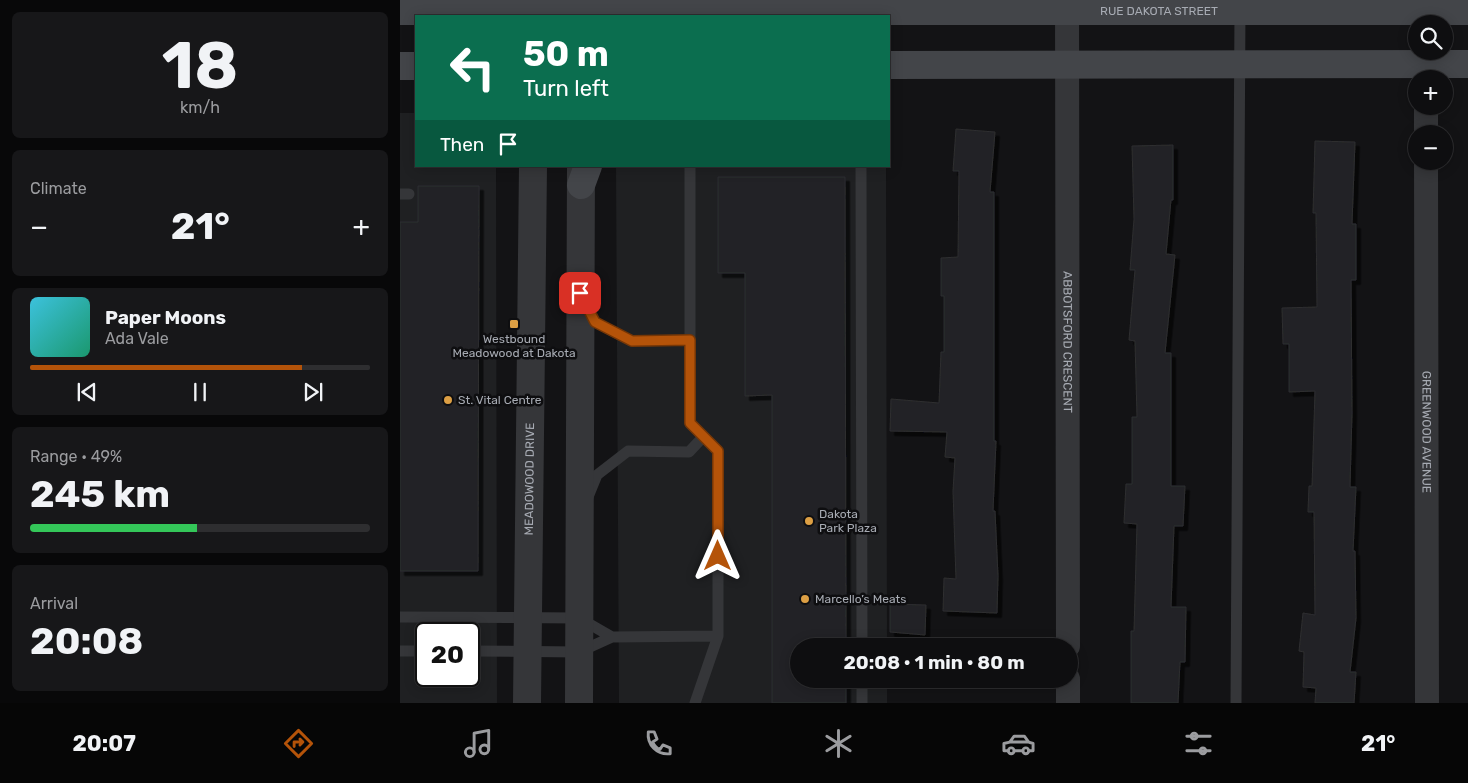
<!DOCTYPE html>
<html lang="en">
<head>
<meta charset="utf-8">
<style>
  :root { --surface:#0e0e10; --page:#171719; --text:#f1f3f6; --muted:#9b9c9f; --line:#2e2e30; --accent:#b45309 }
  body { margin:0; font-family:Rubik,sans-serif; background:var(--page); color:var(--text); height:100vh; display:flex; flex-direction:column; font-size:19px; white-space:nowrap }
  * { box-sizing:border-box; margin:0 }
  p { font-size:16px; color:var(--muted) }
  .icon { flex:none; width:28px; height:28px; fill:none; stroke:currentColor; stroke-width:2; stroke-linecap:round; stroke-linejoin:round }
  .map { position:relative; flex:1; overflow:hidden }
  .details { display:flex; flex-direction:column; gap:12px; padding:12px; background:#080809; width:400px }
  .details>* { flex:none }
  .hud { position:absolute; left:15px; top:15px; width:475px; height:152px; border-radius:0px; box-shadow:0 2px 12px #0003,0 0 0 1px var(--line); background:#0b6e4f; color:#fff; overflow:hidden }
  .fabs { position:absolute; left:1008px; top:15px; display:grid; gap:10px }
  .fabs a { display:grid; place-items:center; width:45px; height:45px; border-radius:50%; background:var(--surface); box-shadow:0 2px 12px #0003,0 0 0 1px var(--line); font-size:25px }
  .speed { position:absolute; left:15px; top:622px; display:flex; gap:10px; font-size:25px; font-weight:700; text-align:center }
  .speed>* { display:grid; place-content:center; width:65px; height:65px; border-radius:50%; background:var(--surface); box-shadow:0 2px 12px #0003,0 0 0 1px var(--line); line-height:1 }
  .speed .limit { border:2px solid #111; border-radius:8px; background:#fff; color:#111 }
  .pin { position:absolute; display:grid; place-items:center; width:42px; height:42px; color:#fff; margin:-21px; border-radius:10px; box-shadow:0 2px 8px #0006 }
  .me { position:absolute; width:55px; margin:-28px; rotate:0deg; stroke-linejoin:round; filter:drop-shadow(0 0 4px #0008) }
  .turn { display:flex; align-items:center; gap:18px; height:105px; padding:0 25px; font-size:22px }
  .turn .icon { width:65px; height:65px; stroke-width:2.5 }
  .turn b { display:block; font-size:35px; line-height:42px }
  .then { display:flex; align-items:center; height:48px; padding:0 25px; background:#0003; gap:10px; font-size:19px }
  .big { font-size:38px; font-weight:700; line-height:1.1 }
  .details .tile { flex:1; display:flex; flex-direction:column; justify-content:center; gap:8px; min-width:0; padding:0 18px; border-radius:8px; background:var(--page) }
  .details .dial { align-items:center; gap:0 }
  .dial b { font-size:65px; line-height:1 }
  .song { display:flex; align-items:center; gap:15px }
  .cover { width:60px; height:60px; border-radius:8px; background:linear-gradient(135deg,hsl(190 70% 55%),hsl(160 70% 35%)) }
  .played { height:5px; border-radius:2px; background:linear-gradient(90deg,var(--accent) 80%,var(--line) 80%) }
  .keys { display:flex; justify-content:space-around; direction:ltr }
  .heat { display:flex; justify-content:space-between; align-items:center; font-size:28px; direction:ltr }
  .charge { height:8px; border-radius:4px; background:linear-gradient(90deg,#34c759 49%,var(--line) 0) }
  .trip { position:absolute; left:390px; top:638px; width:288px; height:50px; border-radius:25px; background:var(--surface); box-shadow:0 2px 12px #0003,0 0 0 1px var(--line); font-weight:700; line-height:50px; text-align:center }
  .dock { display:flex; height:80px; justify-content:space-around; align-items:center; background:#060606; color:var(--muted) }
  .dock .icon { width:35px; height:35px }
  .dock .on { color:var(--accent) }
  .dock b { font-size:22px; color:var(--text) }
  main { display:flex; flex:1; min-height:0 }
  .map>svg:first-child { display:block }
  .built { fill:#1f2022; fill-rule:evenodd }
  .building { fill:#232426; stroke:#2e2e30; filter:url(#shadow) }
  .lines { fill:none; stroke-linecap:round; stroke-linejoin:round }
  .service { stroke:#353639; stroke-width:11 }
  .minor { stroke:#353639; stroke-width:24 }
  .tertiary { stroke:#353639; stroke-width:28 }
  .secondary { stroke:#434549; stroke-width:28 }
  .route-casing { stroke:#753606; stroke-width:12 }
  .route { stroke:#b45309; stroke-width:9 }
  .poi-dot { fill:#dc9f44; stroke:#0e0e10; stroke-width:2 }
  .labels { text-anchor:middle; stroke-width:5; stroke-linejoin:round; paint-order:stroke }
  .street-label { font-size:12px; fill:#a7abb3; stroke:#0e0e10 }
  .poi-label { font-size:12px; fill:#a7abb3; stroke:#0e0e10; text-anchor:start }
</style>
</head>
<body>
<main>
<section class="details">
<div class="tile dial"><b>18</b><p>km/h</p></div>
<div class="tile"><p>Climate</p>
<div class="heat"><a>−</a><b class="big">21°</b><a>+</a></div>
</div>
<div class="tile">
<div class="song"><i class="cover"></i><div><b>Paper Moons</b><p>Ada Vale</p></div></div>
<div class="played"></div>
<div class="keys"><svg class="icon" aria-label="previous" viewBox="0 0 24 24"><path d="M18 5L8 12l10 7zM5 5v14"/></svg><svg class="icon" aria-label="pause" viewBox="0 0 24 24"><path d="M8 5v14M16 5v14"/></svg><svg class="icon" aria-label="next" viewBox="0 0 24 24"><path d="M6 5l10 7-10 7zM19 5v14"/></svg></div>
</div>
<div class="tile"><p>Range · 49%</p><b class="big">245 km</b><div class="charge"></div></div>
<div class="tile"><p>Arrival</p><b class="big">20:08</b></div>
</section>
<div class="map">
<svg width="1068" height="703" viewBox="0 0 1068 703">
  <defs>
    <filter id="shadow"><feDropShadow dx="4.5" dy="4.5" stdDeviation="0" flood-color="#0009"/></filter>
  </defs>
  <rect width="100%" height="100%" fill="#131315"/>
  <!-- built -->
  <path class="built" d="M0 113H16V166H96L97 703H0ZM26 634H69V676H26Z
    M216 166H486L487 646H399V679H487V703H219Z"/>
  <!-- building -->
  <path class="building" d="M556 129 595 132 590 192H594V441H596L593 511H595L598 576 597 613 543 611 544 578 556 579 553 491 555 458 545 457 547 432 490 431 491 399 539 403 541 352H544V296H541V258L558 257 559 171H553Z
    M915 141 955 142 952 224H956V280H951L952 413 950 487H956L953 551H955L956 618 950 672H956L954 703H915L916 688 903 687 904 652 899 651 903 613 915 615 914 512H908L909 486H912L915 391 889 392V344H883L882 308 917 307 916 213H913Z
    M773 145V200H771L766 254 775 255 765 353H771V486H785L783 526H774L771 607H786L785 662H780L778 703H731V631H734L737 524 724 523 726 484H732V417H737L735 341 729 340 735 270H730L734 219 732 146Z
    M318 177H445L446 646H399V679H446V703H372V395L345 396V273H318Z
    M18 186H79L78 571H0V222H18Z
    M490 604 526 605 525 635 490 632Z"/>
  <g class="lines">
    <!-- service -->
    <path class="service" d="M290 166V423L318 451V636L295 703
      M461 166 462 646
      M0 194H9
      M188 308 195 322 231 341 290 340
      M188 497 197 475 228 451 289 452 303 437
      M0 617 179 618 212 637
      M0 651H26
      M69 651 179 652 212 637 318 636
      M462 679V703
      M836 703 840 9"/>
    <!-- minor -->
    <g class="minor">
      <path id="s1" d="M667 0 668 646"/>
      <path d="M1026 106V134"/>
      <path id="s2" d="M1026 161 1027 703"/>
      <path d="M668 679V703"/>
    </g>
    <!-- tertiary -->
    <g class="tertiary">
      <path id="s3" d="M127 703 133 166"/>
      <path d="M179 703 181 166"/>
    </g>
    <!-- secondary -->
    <g class="secondary">
      <path id="s4" d="M0 11H1068"/>
      <path d="M489 65 1068 64"/>
      <path d="M0 66H16"/>
      <path d="M181 185 188 166"/>
    </g>
  </g>
  <g class="lines">
    <defs>
      <path id="route" d="M180 293 195 322 232 341 290 340V423L318 451V556"/>
    </defs>
    <!-- route casing -->
    <use href="#route" class="route-casing"/>
    <!-- route -->
    <use href="#route" class="route"/>
  </g>
  <!-- markers -->
  <g class="poi-dot">
    <rect x="109" y="319" width="10" height="10" rx="2.5"/>
    <circle cx="48" cy="400" r="5"/>
    <circle cx="409" cy="521" r="5"/>
    <circle cx="405" cy="599" r="5"/>
  </g>
  <g class="labels">
    <!-- street labels -->
    <g class="street-label">
      <text dy="4" stroke="none"><textPath href="#s4" startOffset="759">RUE DAKOTA STREET</textPath></text>
      <text dy="4" stroke="none"><textPath href="#s1" startOffset="342">ABBOTSFORD CRESCENT</textPath></text>
      <text dy="4" stroke="none"><textPath href="#s2" startOffset="271">GREENWOOD AVENUE</textPath></text>
      <text dy="4" stroke="none"><textPath href="#s3" startOffset="224">MEADOWOOD DRIVE</textPath></text>
    </g>
    <!-- poi labels -->
    <g class="poi-label">
      <text x="114" y="343" text-anchor="middle">Westbound<tspan x="114" dy="14">Meadowood at Dakota</tspan></text>
      <text x="58" y="404">St. Vital Centre</text>
      <text x="419" y="518">Dakota<tspan x="419" dy="14">Park Plaza</tspan></text>
      <text x="415" y="603">Marcello’s Meats</text>
    </g>
  </g>
</svg>
<div class="fabs">
<a><svg class="icon" aria-label="search" viewBox="0 0 24 24"><circle cx="10" cy="10" r="6"/><path d="M15 15l6 6"/></svg></a>
<a>+</a>
<a>−</a>
</div>
<div class="speed"><div class="limit">20</div></div>
<div class="pin" style="left:180px;top:293px;background:#d93025"><svg class="icon" aria-label="arrive" viewBox="0 0 24 24"><path d="M6 21V4h12l-3 4 3 4H6"/></svg></div>
<svg class="me" style="left:318px;top:556px" viewBox="-20 -20 40 40"><path d="M0-17L14 15 0 8-14 15z" fill="#b45309" stroke="#fff" stroke-width="4"/></svg>
<div class="trip">20:08 · 1 min · 80 m</div>
<div class="hud">
<div class="turn"><svg class="icon" aria-label="left" viewBox="0 0 24 24"><path d="M17 20v-9H6M10 6l-5 5 5 5"/></svg><div><b>50 m</b>Turn left</div></div>
<div class="then">Then<svg class="icon" aria-label="arrive" viewBox="0 0 24 24"><path d="M6 21V4h12l-3 4 3 4H6"/></svg></div>
</div>
</div>
</main>
<nav class="dock">
<b>20:07</b>
<svg class="icon on" aria-label="directions" viewBox="0 0 24 24"><path d="M12 3l9 9-9 9-9-9zM9 14v-3h6M13 9l2 2-2 2"/></svg>
<svg class="icon" aria-label="music" viewBox="0 0 24 24"><path d="M9 18V5l10-2v13"/><circle cx="6" cy="18" r="3"/><circle cx="16" cy="16" r="3"/></svg>
<svg class="icon" aria-label="phone" viewBox="0 0 24 24"><path d="M5 4h4l2 5-3 2q2 4 5 5l2-3 5 2v4C11 20 4 13 5 4z"/></svg>
<svg class="icon" aria-label="climate" viewBox="0 0 24 24"><path d="M12 3v18M4 7l16 10M4 17L20 7"/></svg>
<svg class="icon" aria-label="car" viewBox="0 0 24 24"><path d="M5 17H2v-5l4-1 3-4h7l3 4 3 1v5h-3M9 17h6M6 11h13"/><circle cx="7" cy="17" r="2"/><circle cx="17" cy="17" r="2"/></svg>
<svg class="icon" aria-label="filters" viewBox="0 0 24 24"><path d="M4 7h16M4 17h16"/><circle cx="9" cy="7" r="2"/><circle cx="15" cy="17" r="2"/></svg>
<b>21°</b>
</nav>
</body>
</html>
